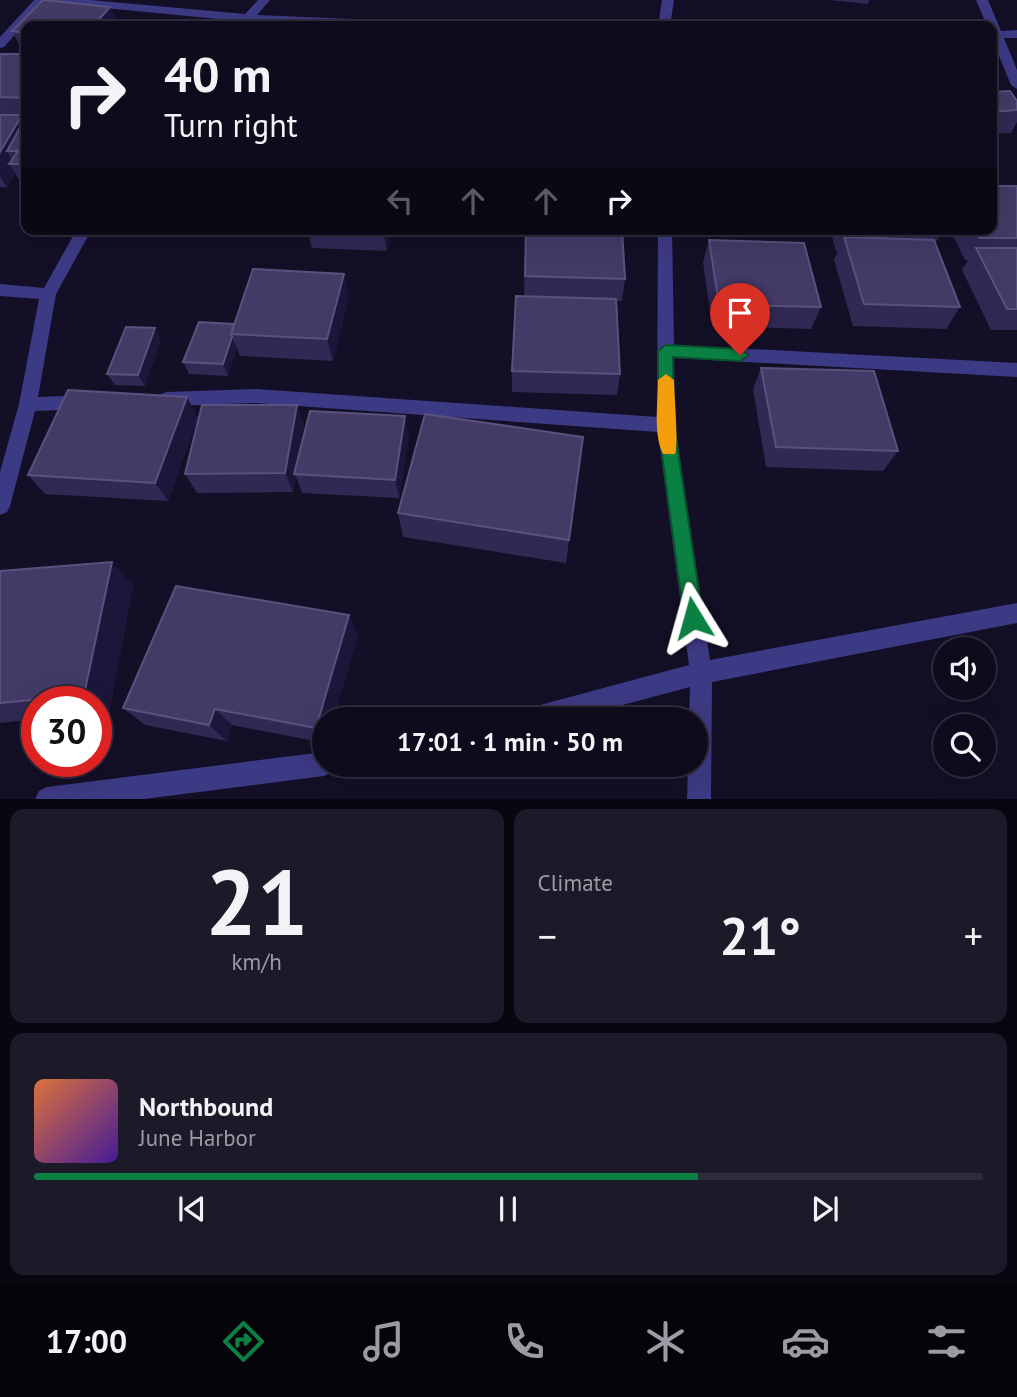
<!DOCTYPE html>
<html lang="en">
<head>
<meta charset="utf-8">
<style>
  :root { --surface:#0e0b1c; --page:#1c1929; --text:#f1f3f6; --muted:#9b9ba3; --line:#2e2b3b; --accent:#0b8043 }
  body { margin:0; font-family:"PT Sans",sans-serif; background:var(--page); color:var(--text); height:100vh; display:flex; flex-direction:column; font-size:26px; white-space:nowrap }
  * { box-sizing:border-box; margin:0 }
  p { font-size:23px; color:var(--muted) }
  .icon { flex:none; width:38px; height:38px; fill:none; stroke:currentColor; stroke-width:2; stroke-linecap:round; stroke-linejoin:round }
  .map { position:relative; height:799px; overflow:hidden }
  .details { display:flex; flex-direction:column; gap:10px; padding:10px; background:#08060f; flex:1 }
  .details>* { flex:none }
  .hud { position:absolute; left:21px; top:21px; width:976px; height:214px; border-radius:14px; box-shadow:0 7px 28px #0002,0 0 0 2px var(--line); background:#0e0b1c; color:var(--text); overflow:hidden }
  .buttons { position:absolute; left:933px; top:637px; display:grid; gap:14px }
  .buttons a { display:grid; place-items:center; width:63px; height:63px; border-radius:50%; background:var(--surface); box-shadow:0 7px 28px #0002,0 0 0 2px var(--line); font-size:35px }
  .speed { position:absolute; left:21px; top:686px; display:flex; gap:14px; font-size:35px; font-weight:700; text-align:center }
  .speed>* { display:grid; place-content:center; width:91px; height:91px; border-radius:50%; background:var(--surface); box-shadow:0 7px 28px #0002,0 0 0 2px var(--line); line-height:1 }
  .speed .limit { border:10px solid #d22; background:#fff; color:#111 }
  .pin { position:absolute; display:grid; place-items:center; width:60px; height:60px; color:#fff; margin:-72px -30px; border-radius:50% 50% 50% 0; rotate:-45deg; box-shadow:0 0 7px #0007 }
  .pin .icon { rotate:45deg }
  .me { position:absolute; width:77px; margin:-38px; rotate:352deg; stroke-linejoin:round; filter:drop-shadow(0 0 5px #0008) }
  .turn { display:flex; align-items:center; gap:24px; height:147px; padding:0 28px; font-size:32px }
  .turn .icon { width:91px; height:91px; stroke-width:2.5 }
  .turn b { display:block; font-size:49px; line-height:60px }
  .lanes { display:flex; align-items:center; height:66px; padding:0 28px; background:#0003; justify-content:center; gap:35px; direction:ltr }
  .lanes .off { opacity:.35 }
  .big { font-size:52px; font-weight:800; line-height:1.1 }
  .details .tile { flex:1; display:flex; flex-direction:column; justify-content:center; gap:10px; min-width:0; padding:0 24px; border-radius:14px; background:var(--page) }
  .details .dial { align-items:center; gap:0 }
  .dial b { font-size:91px; line-height:1 }
  .song { display:flex; align-items:center; gap:21px }
  .cover { width:84px; height:84px; border-radius:10px; background:linear-gradient(135deg,hsl(20 70% 55%),hsl(260 70% 35%)) }
  .played { height:7px; border-radius:4px; background:linear-gradient(90deg,var(--accent) 70%,var(--line) 70%) }
  .keys { display:flex; justify-content:space-around; direction:ltr }
  .heat { display:flex; justify-content:space-between; align-items:center; font-size:38px; direction:ltr }
  .details .tiles { flex:1; display:grid; gap:10px; grid-template-columns:1fr 1fr }
  .tile:last-child { grid-column:span 2 }
  .trip { position:absolute; left:312px; top:707px; width:396px; height:70px; border-radius:35px; background:var(--surface); box-shadow:0 7px 28px #0002,0 0 0 2px var(--line); font-weight:800; line-height:70px; text-align:center }
  .menu { display:flex; height:112px; justify-content:space-around; align-items:center; background:#06040b; color:var(--muted) }
  .menu .icon { width:49px; height:49px }
  .menu .active { color:var(--accent) }
  .menu b { font-size:32px; color:var(--text) }
  .map>svg:first-child { display:block }
  .lines { fill:none; stroke-linecap:round; stroke-linejoin:round }
  .minor { fill:#3d3a85; fill-rule:evenodd }
  .wall { fill:#312854 }
  .shaded-wall { fill:#1d163a }
  .building { fill:#433a66; stroke:#5a527e; stroke-width:2 }
  .route { fill:#0b8043; stroke:#07532c; stroke-width:2 }
  .slow { fill:#f59e0b }
</style>
</head>
<body>
<div class="map">
<svg width="1017" height="799" viewBox="0 0 1017 799">
  <rect width="100%" height="100%" fill="#130f26"/>
  <g class="lines">
    <!-- minor -->
    <path class="minor" d="M34 0H46L4 47 0 48V37Z
      M47 0H90L245 14 258 0H270L257 15 448 23 454 26H367L251 22 242 26 237 23 239 21 53 3Z
      M662 0H674L670 26H658Z
      M976 0H988L1001 31 1017 30V38H1004L1017 70V89L1011 85 992 39V26H987Z
      M77 229H92L56 294 38 397 86 395 92 397 95 402 92 407 86 409 35 411 10 506 7 512 0 515V472L19 404 39 299 0 296V284L44 288Z
      M658 229H672L674 345 1017 363V377L674 358 675 425 710 660 1017 603V623L712 682 711 799H687L688 765H695V719H689L690 687 570 719H518L521 711 529 708 689 665 658 432 256 403 167 406 161 404 158 399 161 394 167 392 256 389 657 417Z
      M324 752V765H335L332 772 324 776 144 799H35L39 791 47 787Z"/>
  </g>
  <!-- wall -->
  <path class="wall" d="M43 0 110 7 118 26H26V120H25L26 122V187H23L15 173 7 188 0 187V54H24L12 31Z
    M829 0H869L868 4Z
    M992 92 1017 101V122L1011 133 992 134Z
    M1017 186V330H991L962 270 968 260H965L950 229H992Z
    M307 229H392L387 251 312 248Z
    M526 229 625 279 622 301H617L620 374 617 395 512 392V371L524 296Z
    M830 229H941L942 231 935 243 960 307 946 329 853 326 834 260 838 251H836Z
    M709 240 821 307 811 329 712 326 703 262Z
    M349 296 333 361 240 356 237 348 228 376 189 374 183 362 234 324Z
    M161 339 145 386 115 385 107 374Z
    M761 368 898 451 883 471 766 467 753 389Z
    M297 405 304 425 300 451 409 436 399 498 302 493 296 477 293 492 197 493 185 474Z
    M198 417 168 501 45 494 28 475Z
    M583 437 566 563 403 537 398 513Z
    M0 571 133 585 109 712 96 713V702H37V719L0 723Z
    M349 615 358 636 324 719V743L232 725 227 741 145 725 123 708Z"/>
  <!-- shaded-wall -->
  <path class="shaded-wall" d="M110 7 118 26H93Z
    M22 115 26 122V153L18 151H7L14 164H9L15 173 7 188 0 176V152Z
    M383 229H392L387 251Z
    M344 274 349 296 333 361 327 339Z
    M155 328 161 339 145 386 138 375Z
    M232 337 237 348 228 376 223 364Z
    M187 397 198 417 168 501 155 483Z
    M297 405 304 425 296 474H294L296 477 293 492 285 473Z
    M405 416 409 436 399 498 395 480Z
    M112 562 133 585 109 712 96 703V702H94L84 695Z
    M349 615 358 636 334 719H324V739L316 728Z
    M215 709 232 725 227 741 209 725Z"/>
  <!-- building -->
  <path class="building" d="M43 0H44L110 7 93 26H26V33L12 31Z
    M433 21H494V26H432Z
    M0 54H26V98L0 97Z
    M1010 91 1017 101V110L992 112V92Z
    M0 115H22L0 152Z
    M22 124H26V164H9L18 151H7Z
    M992 186H1017V238H979L974 229H992Z
    M526 229H622L625 279 525 276Z
    M886 229H941L942 231Z
    M844 237 934 240 960 307 864 304Z
    M709 240 804 243 821 307 719 305Z
    M976 248H1017V309H1007Z
    M253 269 344 274 327 339 231 334Z
    M516 296 616 299 620 374 512 371Z
    M199 322 234 324 231 334 232 337 223 364 183 362Z
    M126 327 155 328 138 375 107 374Z
    M761 368 874 371 898 451 776 447Z
    M68 390 187 397 155 483 28 475Z
    M202 405H297L285 473 185 474Z
    M310 411 405 416 395 480 294 474Z
    M425 414 583 437 569 540 398 513Z
    M112 562 84 695 0 703V571Z
    M176 586 349 615 316 728 215 709 209 725 123 708Z"/>
  <!-- route -->
  <path class="route" d="M666 345 740 349 748 355 740 361 673 357 674 425 703 618 700 624 693 627 686 624 684 618 658 425V351Z"/>
  <!-- slow -->
  <path class="slow" d="M666 374 674 380C674 394 679 446 675 454H663C653 433 658 403 658 380Z"/>
</svg>
<div class="buttons">
<a><svg class="icon" aria-label="sound" viewBox="0 0 24 24"><path d="M4 9h4l5-4v14l-5-4H4zM17 9q2 3 0 6"/></svg></a>
<a><svg class="icon" aria-label="search" viewBox="0 0 24 24"><circle cx="10" cy="10" r="6"/><path d="M15 15l6 6"/></svg></a>
</div>
<div class="speed"><div class="limit">30</div></div>
<div class="pin" style="left:740px;top:355px;background:#d93025"><svg class="icon" aria-label="arrive" viewBox="0 0 24 24"><path d="M6 21V4h12l-3 4 3 4H6"/></svg></div>
<svg class="me" style="left:693px;top:618px" viewBox="-20 -20 40 40"><path d="M0-17L14 15 0 8-14 15z" fill="#0b8043" stroke="#fff" stroke-width="4"/></svg>
<div class="trip">17:01 · 1 min · 50 m</div>
<div class="hud">
<div class="turn"><svg class="icon" aria-label="right" viewBox="0 0 24 24"><path d="M7 20v-9h11M14 6l5 5-5 5"/></svg><div><b>40 m</b>Turn right</div></div>
<div class="lanes"><svg class="icon off" aria-label="left" viewBox="0 0 24 24"><path d="M17 20v-9H6M10 6l-5 5 5 5"/></svg><svg class="icon off" aria-label="ahead" viewBox="0 0 24 24"><path d="M12 20V5M6 11l6-6 6 6"/></svg><svg class="icon off" aria-label="ahead" viewBox="0 0 24 24"><path d="M12 20V5M6 11l6-6 6 6"/></svg><svg class="icon" aria-label="right" viewBox="0 0 24 24"><path d="M7 20v-9h11M14 6l5 5-5 5"/></svg></div>
</div>
</div>
<section class="details">
<div class="tiles">
<div class="tile dial"><b>21</b><p>km/h</p></div>
<div class="tile"><p>Climate</p>
<div class="heat"><a>−</a><b class="big">21°</b><a>+</a></div>
</div>
<div class="tile">
<div class="song"><i class="cover"></i><div><b>Northbound</b><p>June Harbor</p></div></div>
<div class="played"></div>
<div class="keys"><svg class="icon" aria-label="previous" viewBox="0 0 24 24"><path d="M18 5L8 12l10 7zM5 5v14"/></svg><svg class="icon" aria-label="pause" viewBox="0 0 24 24"><path d="M8 5v14M16 5v14"/></svg><svg class="icon" aria-label="next" viewBox="0 0 24 24"><path d="M6 5l10 7-10 7zM19 5v14"/></svg></div>
</div>
</div>
</section>
<nav class="menu">
<b>17:00</b>
<svg class="icon active" aria-label="directions" viewBox="0 0 24 24"><path d="M12 3l9 9-9 9-9-9zM9 14v-3h6M13 9l2 2-2 2"/></svg>
<svg class="icon" aria-label="music" viewBox="0 0 24 24"><path d="M9 18V5l10-2v13"/><circle cx="6" cy="18" r="3"/><circle cx="16" cy="16" r="3"/></svg>
<svg class="icon" aria-label="phone" viewBox="0 0 24 24"><path d="M5 4h4l2 5-3 2q2 4 5 5l2-3 5 2v4C11 20 4 13 5 4z"/></svg>
<svg class="icon" aria-label="climate" viewBox="0 0 24 24"><path d="M12 3v18M4 7l16 10M4 17L20 7"/></svg>
<svg class="icon" aria-label="car" viewBox="0 0 24 24"><path d="M5 17H2v-5l4-1 3-4h7l3 4 3 1v5h-3M9 17h6M6 11h13"/><circle cx="7" cy="17" r="2"/><circle cx="17" cy="17" r="2"/></svg>
<svg class="icon" aria-label="filters" viewBox="0 0 24 24"><path d="M4 7h16M4 17h16"/><circle cx="9" cy="7" r="2"/><circle cx="15" cy="17" r="2"/></svg>
</nav>
</body>
</html>
